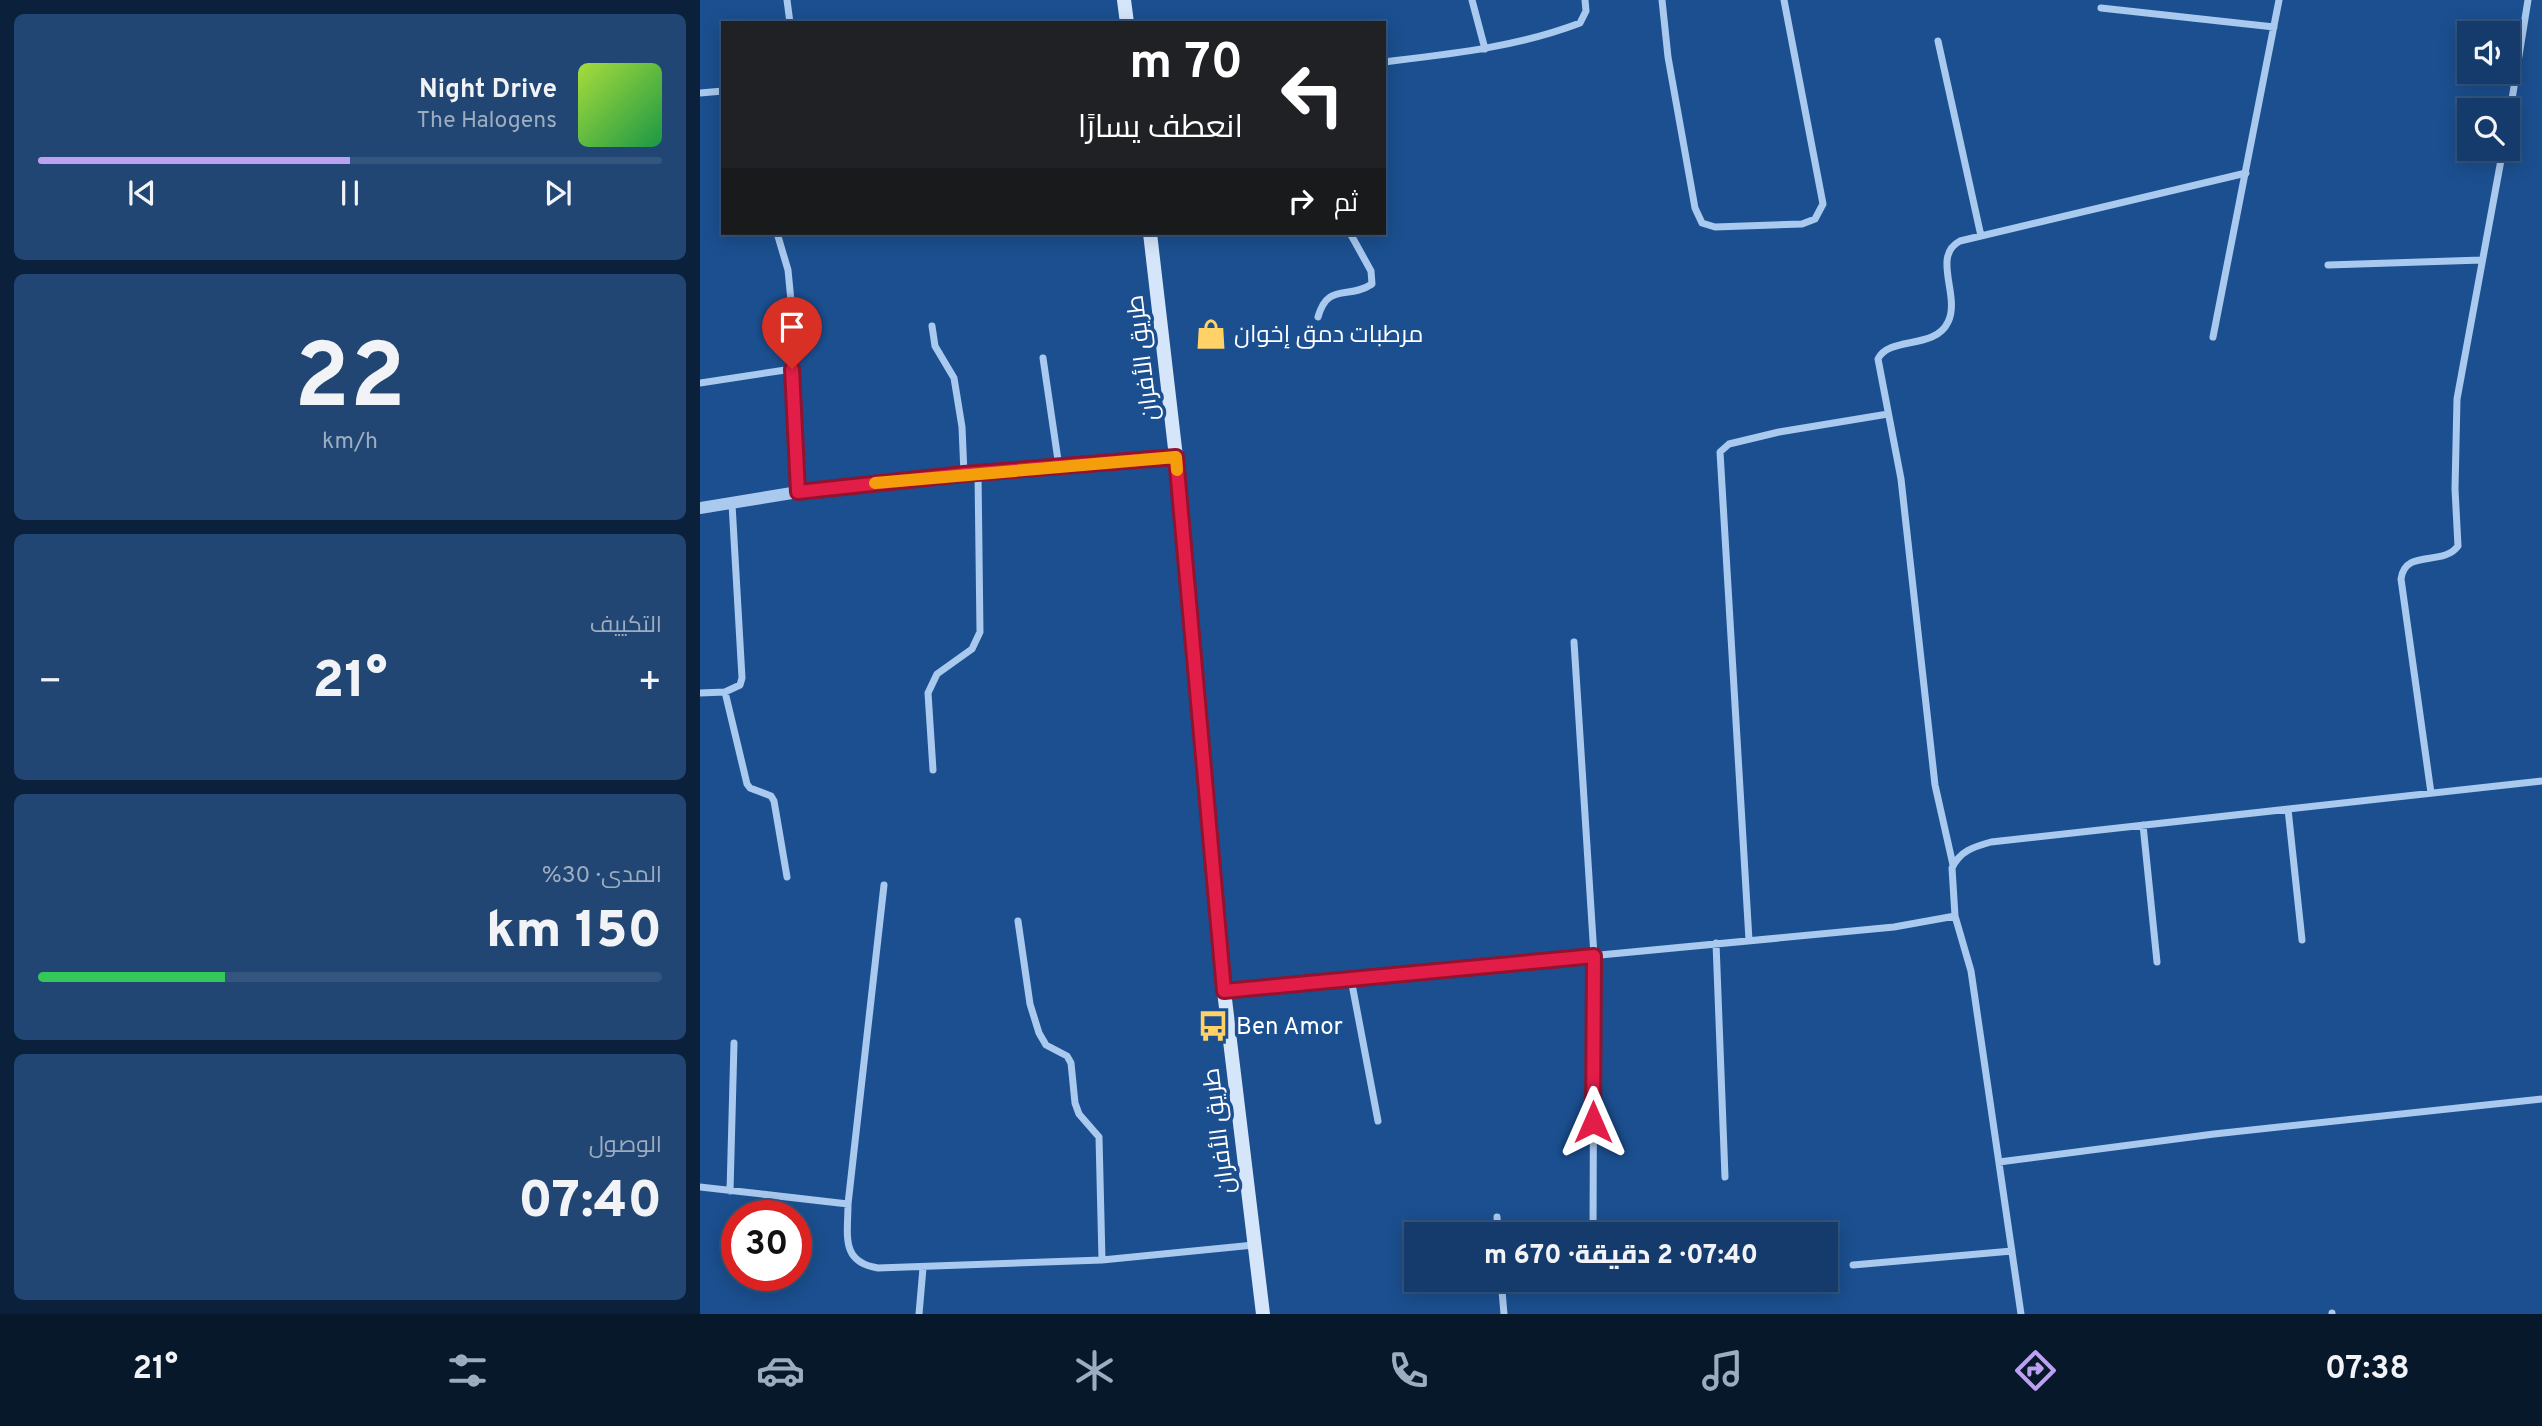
<!DOCTYPE html>
<html lang="ar">
<head>
<meta charset="utf-8">
<style>
  :root { --surface:#143b6b; --page:#214673; --text:#f1f3f6; --muted:#9dadc1; --line:#33557e; --accent:#bca0f2 }
  body { margin:0; font-family:Overpass,Cairo,sans-serif; background:var(--page); color:var(--text); direction:rtl; height:100vh; display:flex; flex-direction:column; font-size:26px; white-space:nowrap }
  * { box-sizing:border-box; margin:0 }
  p { font-size:23px; color:var(--muted) }
  .icon { flex:none; width:38px; height:38px; fill:none; stroke:currentColor; stroke-width:2; stroke-linecap:round; stroke-linejoin:round }
  .map { position:relative; flex:1; overflow:hidden; direction:ltr }
  .panel { display:flex; flex-direction:column; gap:14px; padding:14px; background:#0b203b; width:700px }
  .panel>* { flex:none }
  .guide { position:absolute; left:21px; top:21px; width:665px; height:214px; border-radius:0px; box-shadow:0 4px 18px #0003,0 0 0 2px var(--line); direction:rtl; background:#202124; color:#fff; overflow:hidden }
  .buttons { position:absolute; left:1757px; top:21px; display:grid; gap:14px }
  .buttons a { display:grid; place-items:center; width:63px; height:63px; border-radius:0px; background:var(--surface); box-shadow:0 4px 18px #0003,0 0 0 2px var(--line); font-size:35px }
  .speed { position:absolute; left:21px; top:1200px; display:flex; gap:14px; font-size:35px; font-weight:700; text-align:center }
  .speed>* { display:grid; place-content:center; width:91px; height:91px; border-radius:50%; background:var(--surface); box-shadow:0 4px 18px #0003,0 0 0 2px var(--line); line-height:1 }
  .speed .limit { border:10px solid #d22; background:#fff; color:#111 }
  .pin { position:absolute; display:grid; place-items:center; width:60px; height:60px; color:#fff; margin:-72px -30px; border-radius:50% 50% 50% 0; rotate:-45deg; box-shadow:0 0 7px #0007 }
  .pin .icon { rotate:45deg }
  .me { position:absolute; width:77px; margin:-38px; rotate:0deg; stroke-linejoin:round; filter:drop-shadow(0 0 5px #0008) }
  .turn { display:flex; align-items:center; gap:24px; height:147px; padding:0 28px; font-size:32px }
  .turn .icon { width:91px; height:91px; stroke-width:2.5 }
  .turn b { display:block; font-size:49px; line-height:60px }
  .then { display:flex; align-items:center; height:66px; padding:0 28px; background:#0003; gap:14px; font-size:26px }
  .big { font-size:52px; font-weight:800; line-height:1.1 }
  .panel .card { flex:1; display:flex; flex-direction:column; justify-content:center; gap:10px; min-width:0; padding:0 24px; border-radius:10px; background:var(--page) }
  .panel .dial { align-items:center; gap:0 }
  .dial b { font-size:91px; line-height:1 }
  .song { display:flex; align-items:center; gap:21px }
  .cover { width:84px; height:84px; border-radius:10px; background:linear-gradient(135deg,hsl(80 70% 55%),hsl(140 70% 35%)) }
  .played { height:7px; border-radius:4px; background:linear-gradient(90deg,var(--accent) 50%,var(--line) 50%) }
  .keys { display:flex; justify-content:space-around; direction:ltr }
  .heat { display:flex; justify-content:space-between; align-items:center; font-size:38px; direction:ltr }
  .charge { height:10px; border-radius:5px; background:linear-gradient(90deg,#34c759 30%,var(--line) 0) }
  .trip { position:absolute; left:704px; top:1222px; width:434px; height:70px; border-radius:0px; background:var(--surface); box-shadow:0 4px 18px #0003,0 0 0 2px var(--line); font-weight:800; line-height:70px; text-align:center; direction:rtl }
  .menu { display:flex; height:112px; justify-content:space-around; align-items:center; background:#08182b; color:var(--muted) }
  .menu .icon { width:49px; height:49px }
  .menu .current { color:var(--accent) }
  .menu b { font-size:32px; color:var(--text) }
  main { display:flex; flex:1; min-height:0 }
  .map>svg:first-child { display:block }
  .lines { fill:none; stroke-linecap:round; stroke-linejoin:round }
  .minor { stroke:#a9c9ee; stroke-width:7 }
  .tertiary { stroke:#a9c9ee; stroke-width:12 }
  .secondary { stroke:#d6e6fa; stroke-width:14 }
  .route-casing { stroke:#92132f; stroke-width:18 }
  .route { stroke:#e11d48; stroke-width:12 }
  .slow { stroke:#f59e0b; stroke-width:12 }
  .labels { text-anchor:middle; stroke-width:7; stroke-linejoin:round; paint-order:stroke }
  .poi-label { font-size:24px; fill:#fff; stroke:#1b4f8f; text-anchor:start }
  .street-label { font-size:24px; fill:#fff; stroke:#1b4f8f }
</style>
</head>
<body>
<main>
<div class="map">
<svg width="1842" height="1314" viewBox="0 0 1842 1314">
  <rect width="100%" height="100%" fill="#1b4f8f"/>
  <g class="lines">
    <!-- minor -->
    <path class="minor" d="M87 0 90 23
      M772 0 785 49
      M962 0 968 57 995 208 1002 223 1015 227 1102 224 1115 219 1123 204 1084 0
      M1401 8 1574 27
      M1238 41 1281 236
      M684 62C751 54 817 47 880 23L886 11 885 0
      M0 93 23 91
      M1808 124 1828 0
      M77 233 88 270 95 342 92 369 98 492
      M1628 265 1782 260
      M618 317C628 282 648 300 672 284L671 271 650 233
      M232 326 235 346 254 378 262 427 264 474
      M1513 337 1579 0
      M343 358 359 467
      M0 383 92 369
      M874 642 894 956 893 1234
      M25 692 47 784 50 788 71 796 74 801 87 877
      M0 693 25 692 40 685 42 678 32 504
      M233 770 228 693 237 674 272 649 280 632 278 473
      M1731 793 1701 579C1705 548 1743 567 1758 546L1755 489 1757 399 1803 149
      M1588 809 1602 940
      M1443 825 1457 962
      M1253 865 1235 785 1201 479 1178 359C1189 336 1235 350 1248 322 1261 296 1231 256 1260 241L1546 173
      M1255 916 1271 971 1321 1314
      M318 921 330 1004 339 1033 346 1045 367 1056 371 1063 375 1103 379 1114 399 1137 402 1260
      M1049 940 1020 452 1029 444 1079 432 1188 414
      M1016 943 1025 1177
      M651 979 678 1121
      M524 991 1194 927 1255 916 1252 868C1260 851 1273 847 1291 842L1842 781
      M1299 1162 1514 1134 1842 1099
      M0 1187 148 1204C148 1235 140 1262 178 1268L402 1260 554 1245
      M30 1191 34 1043
      M148 1204 184 885
      M797 1217 798 1234
      M1153 1265 1312 1251
      M801 1279 804 1314
      M219 1314 223 1268
      M1632 1314V1313"/>
    <!-- tertiary -->
    <path class="tertiary" d="M0 508 98 492 190 481 476 457"/>
    <!-- secondary -->
    <path class="secondary" d="M424 0 427 23
      M450 233 476 457 524 991 563 1314"/>
  </g>
  <g class="lines">
    <defs>
      <path id="route" d="M92 369 98 492 264 474 476 457 524 991 894 956 893 1122"/>
    </defs>
    <!-- route casing -->
    <use href="#route" class="route-casing"/>
    <!-- route -->
    <use href="#route" class="route"/>
    <!-- slow -->
    <path class="slow" d="M175 483 476 457 477 470"/>
  </g>
  <!-- icons -->
  <defs>
    <symbol id="shop-bare" viewBox="-9 -9 18 18"><path d="M-5-2.5h2.3a2.7 3.5 0 0 1 5.4 0H5L5.5 6h-11ZM-1.5-2.5h3a1.5 2.3 0 0 0-3 0Z" fill="#ffd166" stroke="#1b4f8f" stroke-width="2.5" paint-order="stroke"/></symbol>
    <symbol id="bus-bare" viewBox="-9 -9 18 18"><path d="M-5-6H5V4H4V6H2V4H-2V6H-4V4H-5ZM-3.5-4V0h7V-4ZM-3.5 1.2v1.5H-2V1.2ZM2 1.2v1.5H3.5V1.2Z" fill="#ffd166" stroke="#1b4f8f" stroke-width="2.5" paint-order="stroke"/></symbol>
  </defs>
  <g fill-rule="evenodd">
    <use href="#shop-bare" x="489" y="312" width="44" height="44"/>
    <use href="#bus-bare" x="491" y="1004" width="44" height="44"/>
  </g>
  <g class="labels">
    <!-- poi labels -->
    <g class="poi-label">
      <text x="534" y="342">مرطبات دمق إخوان</text>
      <text x="536" y="1034">Ben Amor</text>
    </g>
    <!-- street labels -->
    <g class="street-label">
      <text transform="translate(442 358) rotate(-97)" y="8">طريق الأفران</text>
      <text transform="translate(518 1131) rotate(-97)" y="8">طريق الأفران</text>
    </g>
  </g>
</svg>
<div class="buttons">
<a><svg class="icon" aria-label="sound" viewBox="0 0 24 24"><path d="M4 9h4l5-4v14l-5-4H4zM17 9q2 3 0 6"/></svg></a>
<a><svg class="icon" aria-label="search" viewBox="0 0 24 24"><circle cx="10" cy="10" r="6"/><path d="M15 15l6 6"/></svg></a>
</div>
<div class="speed"><div class="limit">30</div></div>
<div class="pin" style="left:92px;top:369px;background:#d93025"><svg class="icon" aria-label="arrive" viewBox="0 0 24 24"><path d="M6 21V4h12l-3 4 3 4H6"/></svg></div>
<svg class="me" style="left:893px;top:1122px" viewBox="-20 -20 40 40"><path d="M0-17L14 15 0 8-14 15z" fill="#e11d48" stroke="#fff" stroke-width="4"/></svg>
<div class="trip">07:40 · 2 دقيقة · 670 m</div>
<div class="guide">
<div class="turn"><svg class="icon" aria-label="left" viewBox="0 0 24 24"><path d="M17 20v-9H6M10 6l-5 5 5 5"/></svg><div><b>70 m</b>انعطف يسارًا</div></div>
<div class="then">ثم<svg class="icon" aria-label="right" viewBox="0 0 24 24"><path d="M7 20v-9h11M14 6l5 5-5 5"/></svg></div>
</div>
</div>
<section class="panel">
<div class="card">
<div class="song"><i class="cover"></i><div><b>Night Drive</b><p>The Halogens</p></div></div>
<div class="played"></div>
<div class="keys"><svg class="icon" aria-label="previous" viewBox="0 0 24 24"><path d="M18 5L8 12l10 7zM5 5v14"/></svg><svg class="icon" aria-label="pause" viewBox="0 0 24 24"><path d="M8 5v14M16 5v14"/></svg><svg class="icon" aria-label="next" viewBox="0 0 24 24"><path d="M6 5l10 7-10 7zM19 5v14"/></svg></div>
</div>
<div class="card dial"><b>22</b><p>km/h</p></div>
<div class="card"><p>التكييف</p>
<div class="heat"><a>−</a><b class="big">21°</b><a>+</a></div>
</div>
<div class="card"><p>المدى · 30%</p><b class="big">150 km</b><div class="charge"></div></div>
<div class="card"><p>الوصول</p><b class="big">07:40</b></div>
</section>
</main>
<nav class="menu">
<b>07:38</b>
<svg class="icon current" aria-label="directions" viewBox="0 0 24 24"><path d="M12 3l9 9-9 9-9-9zM9 14v-3h6M13 9l2 2-2 2"/></svg>
<svg class="icon" aria-label="music" viewBox="0 0 24 24"><path d="M9 18V5l10-2v13"/><circle cx="6" cy="18" r="3"/><circle cx="16" cy="16" r="3"/></svg>
<svg class="icon" aria-label="phone" viewBox="0 0 24 24"><path d="M5 4h4l2 5-3 2q2 4 5 5l2-3 5 2v4C11 20 4 13 5 4z"/></svg>
<svg class="icon" aria-label="climate" viewBox="0 0 24 24"><path d="M12 3v18M4 7l16 10M4 17L20 7"/></svg>
<svg class="icon" aria-label="car" viewBox="0 0 24 24"><path d="M5 17H2v-5l4-1 3-4h7l3 4 3 1v5h-3M9 17h6M6 11h13"/><circle cx="7" cy="17" r="2"/><circle cx="17" cy="17" r="2"/></svg>
<svg class="icon" aria-label="filters" viewBox="0 0 24 24"><path d="M4 7h16M4 17h16"/><circle cx="9" cy="7" r="2"/><circle cx="15" cy="17" r="2"/></svg>
<b>21°</b>
</nav>
</body>
</html>
